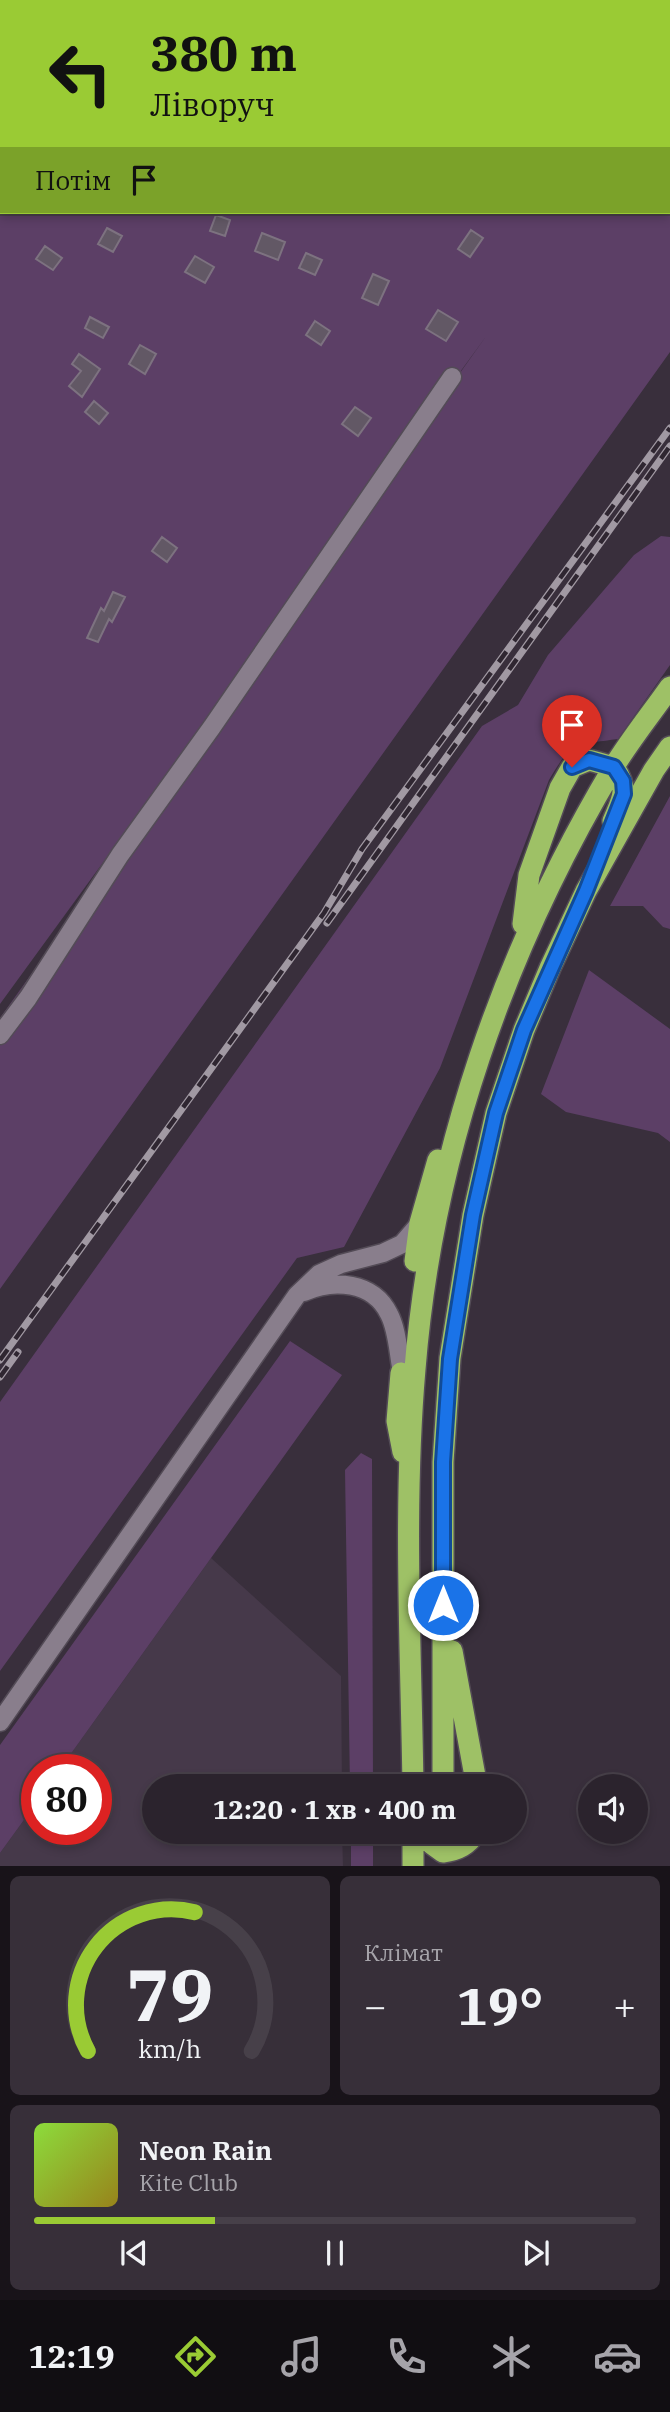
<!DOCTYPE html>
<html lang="uk">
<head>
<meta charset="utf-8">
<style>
  :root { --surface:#2b232d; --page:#372f39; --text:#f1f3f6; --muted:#a6a4aa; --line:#474049; --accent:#9acb34 }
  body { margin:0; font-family:"IBM Plex Serif",serif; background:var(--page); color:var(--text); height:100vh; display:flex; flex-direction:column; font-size:26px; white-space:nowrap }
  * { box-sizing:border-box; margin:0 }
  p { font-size:23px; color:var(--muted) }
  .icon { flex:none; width:38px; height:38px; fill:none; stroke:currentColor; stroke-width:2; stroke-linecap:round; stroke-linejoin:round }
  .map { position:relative; height:1866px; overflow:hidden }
  .panel { display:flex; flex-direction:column; gap:10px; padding:10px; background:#181319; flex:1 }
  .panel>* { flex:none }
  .top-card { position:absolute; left:0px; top:0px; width:670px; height:214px; box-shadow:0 4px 10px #0003,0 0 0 2px var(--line); background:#9acb34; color:#111; overflow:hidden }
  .controls { position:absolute; left:578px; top:1774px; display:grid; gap:14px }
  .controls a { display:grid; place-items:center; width:70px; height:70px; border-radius:50%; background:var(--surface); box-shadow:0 4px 10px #0003,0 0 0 2px var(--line); font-size:35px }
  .speed { position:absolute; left:21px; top:1754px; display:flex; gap:14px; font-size:35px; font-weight:700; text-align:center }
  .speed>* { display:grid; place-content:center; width:91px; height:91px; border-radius:50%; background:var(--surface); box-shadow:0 4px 10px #0003,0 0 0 2px var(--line); line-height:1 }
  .speed .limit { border:10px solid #d22; background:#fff; color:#111 }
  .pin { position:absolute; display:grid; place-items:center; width:60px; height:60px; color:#fff; margin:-72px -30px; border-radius:50% 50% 50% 0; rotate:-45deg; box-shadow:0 0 7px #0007 }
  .pin .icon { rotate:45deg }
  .me { position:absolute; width:77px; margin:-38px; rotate:0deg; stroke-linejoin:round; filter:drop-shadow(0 0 5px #0008) }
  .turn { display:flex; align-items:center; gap:24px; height:147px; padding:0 35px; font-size:32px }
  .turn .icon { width:91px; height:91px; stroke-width:2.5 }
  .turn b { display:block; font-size:49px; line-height:60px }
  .then { display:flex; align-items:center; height:66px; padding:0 35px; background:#0003; gap:14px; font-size:26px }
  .big { font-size:52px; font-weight:700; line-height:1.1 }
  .panel .card { flex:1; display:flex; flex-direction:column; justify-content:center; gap:10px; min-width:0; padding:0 24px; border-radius:10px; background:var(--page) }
  .panel .dial { align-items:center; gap:0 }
  .dial svg { height:182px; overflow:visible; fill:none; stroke:var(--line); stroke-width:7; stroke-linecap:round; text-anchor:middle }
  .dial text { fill:var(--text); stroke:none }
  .song { display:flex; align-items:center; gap:21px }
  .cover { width:84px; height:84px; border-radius:10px; background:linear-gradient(135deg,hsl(90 70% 55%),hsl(50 70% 35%)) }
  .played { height:7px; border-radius:4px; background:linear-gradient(90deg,var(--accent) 30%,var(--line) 30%) }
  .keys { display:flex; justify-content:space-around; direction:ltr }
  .heat { display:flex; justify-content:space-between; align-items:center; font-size:38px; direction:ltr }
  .panel .tiles { flex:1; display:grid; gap:10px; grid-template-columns:1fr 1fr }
  .card:last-child { grid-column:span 2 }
  .trip { position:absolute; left:142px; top:1774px; width:385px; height:70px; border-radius:35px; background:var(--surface); box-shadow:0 4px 10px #0003,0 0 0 2px var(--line); font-weight:700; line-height:70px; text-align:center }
  .dock { display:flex; height:112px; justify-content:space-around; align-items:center; background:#110e12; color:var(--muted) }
  .dock .icon { width:49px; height:49px }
  .dock .active { color:var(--accent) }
  .dock b { font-size:32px; color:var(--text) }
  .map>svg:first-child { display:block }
  .built { fill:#46394a }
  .green { fill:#5c3f66 }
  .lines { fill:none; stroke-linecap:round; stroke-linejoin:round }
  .stream { stroke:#7e548b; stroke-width:4.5 }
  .building { fill:#625865; stroke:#7d7280; stroke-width:2 }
  .minor-casing { stroke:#534b56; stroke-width:21 }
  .highway-casing { stroke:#534b56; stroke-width:24 }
  .minor { stroke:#897e8c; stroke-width:18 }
  .highway { stroke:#9ec166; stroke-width:21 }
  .rail-casing { stroke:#a199a3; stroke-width:7 }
  .rail { stroke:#2f2631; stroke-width:4.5; stroke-dasharray:13; stroke-linecap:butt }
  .route-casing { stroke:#114b97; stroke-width:18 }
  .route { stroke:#1a73e8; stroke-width:12 }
</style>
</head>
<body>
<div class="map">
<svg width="670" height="1866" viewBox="0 0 670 1866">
  <rect width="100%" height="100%" fill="#392f3c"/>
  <!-- built -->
  <path class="built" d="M211 1558 341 1676 342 1787H154V1832H342L343 1866H0V1853L37 1802V1829H96V1769H60Z"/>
  <!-- green -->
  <path class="green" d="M0 0H670V352L0 1289V1018L487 335 0 1004V54L2 212H668V2H2V49Z
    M661 536 670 537V665L618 739C575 745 571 742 549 780L440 1068 344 1247 297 1258 0 1671V1402L482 726 518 705 548 655 634 555Z
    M670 796V929L663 927 643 906H610Z
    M589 970 670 1029V1142L658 1133 566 1112 541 1094Z
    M290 1341 342 1375 60 1769H37V1802L0 1853V1745Z
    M361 1453 372 1459 373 1787H350L345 1470Z
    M351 1832H373V1866H351Z"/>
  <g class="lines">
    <!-- stream -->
    <path class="stream" d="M213 0V2
      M626 2 629 0"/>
  </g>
  <!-- building -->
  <path class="building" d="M216 215 230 220 225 236 210 231Z
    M107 228 122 236 113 252 98 244Z
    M471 230 483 238 470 257 458 249Z
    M262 233 285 242 278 260 255 251Z
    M45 246 62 258 53 270 36 259Z
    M306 253 322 260 315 275 299 268Z
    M195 256 214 267 205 283 185 272Z
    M373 274 389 281 378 305 362 298Z
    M438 310 458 322 446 341 426 329Z
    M90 317 109 327 103 338 85 328Z
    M315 321 330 331 321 345 306 335Z
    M140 345 156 354 145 374 129 364Z
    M79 354 100 369 82 397 69 386 81 371 72 364Z
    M94 401 108 413 99 424 85 412Z
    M355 407 371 418 358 436 342 424Z
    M162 537 177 548 167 562 152 551Z
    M113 592 125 597 112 622 109 619 98 642 87 638 101 608 104 611Z"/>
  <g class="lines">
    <defs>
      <path id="minor" d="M0 1035 28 998 120 855 212 727 452 377
        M304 1292C333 1279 373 1281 389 1314 397 1329 398 1350 401 1367
        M0 1722 297 1295 319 1274 341 1264 383 1253 402 1244 420 1223"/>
      <path id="highway" d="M523 924 529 875 560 788 572 767 589 760 614 767C629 790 623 797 613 821
        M415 1261 420 1223 438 1160
        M401 1373 397 1421 403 1452
        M452 1651 477 1787
        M413 1787C411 1648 403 1507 415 1369 432 1156 504 951 613 768 630 740 651 714 670 687
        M443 1787V1462L450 1358 473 1215 496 1113 524 1030 550 968 586 891 654 770 670 747
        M413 1832V1866
        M424 1832 432 1844 443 1852C458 1850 468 1845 476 1832"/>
    </defs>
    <!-- minor casing -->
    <use href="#minor" class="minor-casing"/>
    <!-- highway casing -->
    <use href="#highway" class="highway-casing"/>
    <!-- minor -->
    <use href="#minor" class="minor"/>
    <!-- highway -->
    <use href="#highway" class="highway"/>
    <defs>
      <path id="rail" d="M327 923 670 446
        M0 1360 324 913 362 849 670 428
        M0 1377 18 1352"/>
    </defs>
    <!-- rail casing -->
    <use href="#rail" class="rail-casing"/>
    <!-- rail -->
    <use href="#rail" class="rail"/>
  </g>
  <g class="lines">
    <defs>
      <path id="route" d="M443 1605V1462L450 1359 473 1215 496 1113 524 1030 586 891 624 794 623 781 614 767 589 760 572 767"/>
    </defs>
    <!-- route casing -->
    <use href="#route" class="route-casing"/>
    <!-- route -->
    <use href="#route" class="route"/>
  </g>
</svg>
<div class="controls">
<a><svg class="icon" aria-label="sound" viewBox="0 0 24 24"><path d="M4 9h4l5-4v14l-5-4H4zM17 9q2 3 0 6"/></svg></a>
</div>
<div class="speed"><div class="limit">80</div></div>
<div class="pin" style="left:572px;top:767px;background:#d93025"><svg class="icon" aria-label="arrive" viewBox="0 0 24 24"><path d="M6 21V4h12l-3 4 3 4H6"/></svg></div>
<svg class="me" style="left:443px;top:1605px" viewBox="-20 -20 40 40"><circle r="17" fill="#1a73e8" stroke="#fff" stroke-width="3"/><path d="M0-11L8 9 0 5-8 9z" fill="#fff"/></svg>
<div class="trip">12:20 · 1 хв · 400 m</div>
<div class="top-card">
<div class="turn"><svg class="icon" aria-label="left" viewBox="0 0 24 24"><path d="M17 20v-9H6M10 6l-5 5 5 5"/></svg><div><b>380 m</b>Ліворуч</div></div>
<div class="then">Потім<svg class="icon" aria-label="arrive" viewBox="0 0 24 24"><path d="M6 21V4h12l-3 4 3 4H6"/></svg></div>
</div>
</div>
<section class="panel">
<div class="tiles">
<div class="card dial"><svg viewBox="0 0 100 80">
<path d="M14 69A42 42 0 1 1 86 69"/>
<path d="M14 69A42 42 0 0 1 61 8" stroke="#9acb34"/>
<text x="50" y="56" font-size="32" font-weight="700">79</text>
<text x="50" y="72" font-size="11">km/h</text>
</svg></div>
<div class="card"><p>Клімат</p>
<div class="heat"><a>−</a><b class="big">19°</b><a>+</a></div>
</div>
<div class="card">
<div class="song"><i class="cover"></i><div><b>Neon Rain</b><p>Kite Club</p></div></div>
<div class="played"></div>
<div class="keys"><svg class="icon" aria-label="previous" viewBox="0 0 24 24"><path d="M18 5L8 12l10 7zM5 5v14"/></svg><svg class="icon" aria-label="pause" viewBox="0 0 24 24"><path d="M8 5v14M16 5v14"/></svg><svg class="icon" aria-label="next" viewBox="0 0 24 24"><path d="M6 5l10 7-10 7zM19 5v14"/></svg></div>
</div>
</div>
</section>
<nav class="dock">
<b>12:19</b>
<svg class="icon active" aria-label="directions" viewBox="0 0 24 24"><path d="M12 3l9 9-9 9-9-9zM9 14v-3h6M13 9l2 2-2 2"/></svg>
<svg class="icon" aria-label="music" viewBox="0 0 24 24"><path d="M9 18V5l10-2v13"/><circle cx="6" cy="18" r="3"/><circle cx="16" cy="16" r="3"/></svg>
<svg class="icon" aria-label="phone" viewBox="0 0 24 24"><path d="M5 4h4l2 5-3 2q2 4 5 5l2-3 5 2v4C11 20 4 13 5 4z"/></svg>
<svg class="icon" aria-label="climate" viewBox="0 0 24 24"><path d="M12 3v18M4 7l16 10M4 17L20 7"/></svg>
<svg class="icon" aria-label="car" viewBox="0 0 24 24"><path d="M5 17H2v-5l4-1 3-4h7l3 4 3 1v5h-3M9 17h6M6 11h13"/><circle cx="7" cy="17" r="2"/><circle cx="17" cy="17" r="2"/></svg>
</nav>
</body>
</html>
